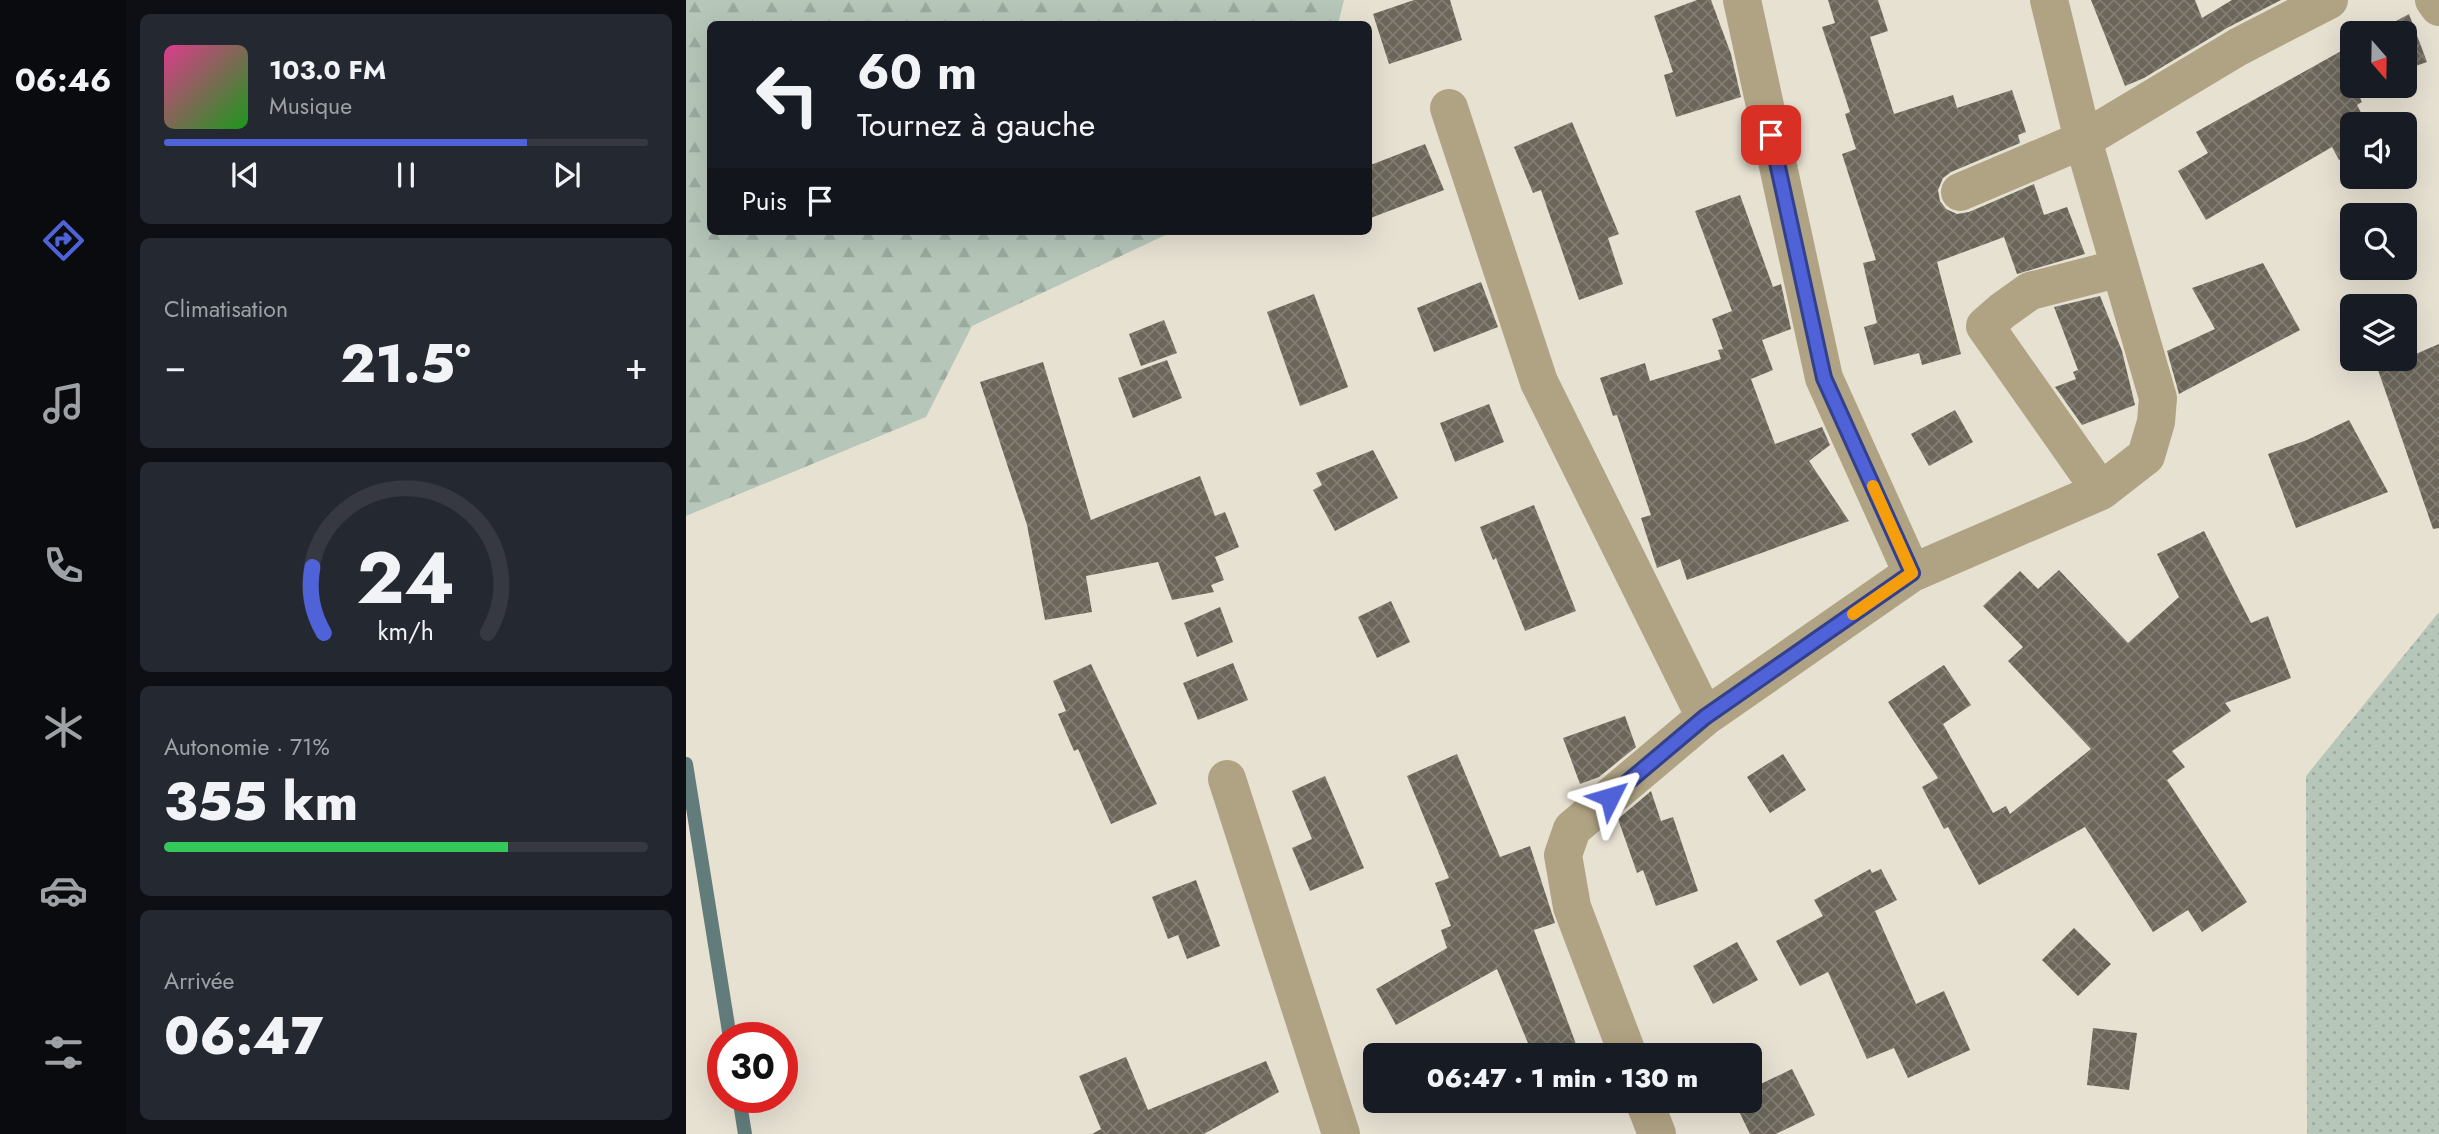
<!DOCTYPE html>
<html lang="fr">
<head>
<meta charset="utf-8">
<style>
  :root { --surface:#171b24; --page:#242831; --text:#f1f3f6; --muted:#9ea1a6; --line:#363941; --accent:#4f62d7 }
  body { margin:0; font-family:Jost,sans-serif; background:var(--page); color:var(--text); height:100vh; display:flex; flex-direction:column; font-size:26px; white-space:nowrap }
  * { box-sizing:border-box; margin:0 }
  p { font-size:23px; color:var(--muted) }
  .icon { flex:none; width:38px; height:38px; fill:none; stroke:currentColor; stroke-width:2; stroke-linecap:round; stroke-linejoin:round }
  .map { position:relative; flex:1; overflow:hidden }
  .sheet { display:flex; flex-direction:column; gap:14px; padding:14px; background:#0d0f14; width:560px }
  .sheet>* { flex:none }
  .banner { position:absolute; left:21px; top:21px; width:665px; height:214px; border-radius:10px; box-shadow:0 7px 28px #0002; background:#171b24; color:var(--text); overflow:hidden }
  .needle { width:46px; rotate:160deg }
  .controls { position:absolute; left:1654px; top:21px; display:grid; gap:14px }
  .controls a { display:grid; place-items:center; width:77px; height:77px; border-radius:10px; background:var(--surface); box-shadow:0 7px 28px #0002; font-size:35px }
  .speed { position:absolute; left:21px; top:1022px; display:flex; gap:14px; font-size:35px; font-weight:700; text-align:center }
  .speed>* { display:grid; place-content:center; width:91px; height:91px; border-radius:50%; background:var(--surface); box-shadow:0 7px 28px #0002; line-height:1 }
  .speed .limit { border:10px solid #d22; background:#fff; color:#111 }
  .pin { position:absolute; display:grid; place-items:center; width:60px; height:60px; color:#fff; margin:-30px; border-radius:14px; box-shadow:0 4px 10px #0006 }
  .me { position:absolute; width:77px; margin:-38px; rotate:50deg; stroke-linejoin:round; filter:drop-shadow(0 0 5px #0008) }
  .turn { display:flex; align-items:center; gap:24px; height:147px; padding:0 35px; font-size:32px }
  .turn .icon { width:91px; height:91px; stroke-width:2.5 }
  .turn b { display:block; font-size:49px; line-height:60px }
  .then { display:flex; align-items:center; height:66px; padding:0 35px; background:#0003; gap:14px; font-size:26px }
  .big { font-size:52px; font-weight:800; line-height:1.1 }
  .sheet .widget { flex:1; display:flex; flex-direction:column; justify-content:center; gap:10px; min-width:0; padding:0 24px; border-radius:10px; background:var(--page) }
  .sheet .dial { align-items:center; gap:0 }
  .dial svg { height:182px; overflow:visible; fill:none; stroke:var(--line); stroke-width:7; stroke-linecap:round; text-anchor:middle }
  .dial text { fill:var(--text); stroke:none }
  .song { display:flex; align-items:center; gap:21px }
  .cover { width:84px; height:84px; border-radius:10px; background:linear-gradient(135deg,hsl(330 70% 55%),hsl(120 70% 35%)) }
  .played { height:7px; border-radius:4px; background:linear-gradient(90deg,var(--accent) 75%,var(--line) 75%) }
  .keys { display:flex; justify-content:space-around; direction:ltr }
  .heat { display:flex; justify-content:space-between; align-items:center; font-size:38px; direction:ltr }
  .charge { height:10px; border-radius:5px; background:linear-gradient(90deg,#34c759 71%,var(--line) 0) }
  .trip { position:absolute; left:677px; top:1043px; width:399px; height:70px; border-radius:10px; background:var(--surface); box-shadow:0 7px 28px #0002; font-weight:800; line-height:70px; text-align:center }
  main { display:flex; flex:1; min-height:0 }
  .tab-bar { display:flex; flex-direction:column; width:126px; justify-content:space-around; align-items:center; background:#090b0e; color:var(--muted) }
  .tab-bar .icon { width:49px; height:49px }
  .tab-bar .current { color:var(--accent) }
  .tab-bar b { font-size:32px; color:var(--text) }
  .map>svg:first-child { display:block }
  .grass { fill:url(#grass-dots) }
  .forest { fill:url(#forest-firs) }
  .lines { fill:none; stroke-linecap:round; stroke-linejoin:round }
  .stream { stroke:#627c7c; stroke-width:14 }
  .building { fill:url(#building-cross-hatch) }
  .minor { stroke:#b0a384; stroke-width:38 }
  .route-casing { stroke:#33408c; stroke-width:18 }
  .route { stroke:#4f62d7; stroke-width:12 }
  .slow { stroke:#f59e0b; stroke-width:12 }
</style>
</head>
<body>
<main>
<nav class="tab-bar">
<b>06:46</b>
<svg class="icon current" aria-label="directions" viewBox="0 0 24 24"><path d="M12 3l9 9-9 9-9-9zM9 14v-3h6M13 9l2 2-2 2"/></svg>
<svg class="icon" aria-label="music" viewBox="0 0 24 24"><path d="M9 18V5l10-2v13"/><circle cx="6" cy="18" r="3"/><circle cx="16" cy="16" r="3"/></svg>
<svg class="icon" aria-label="phone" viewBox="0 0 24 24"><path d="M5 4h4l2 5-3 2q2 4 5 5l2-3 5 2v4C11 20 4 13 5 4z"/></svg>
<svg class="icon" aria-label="climate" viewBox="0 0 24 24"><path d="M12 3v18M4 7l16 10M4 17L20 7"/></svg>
<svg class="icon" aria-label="car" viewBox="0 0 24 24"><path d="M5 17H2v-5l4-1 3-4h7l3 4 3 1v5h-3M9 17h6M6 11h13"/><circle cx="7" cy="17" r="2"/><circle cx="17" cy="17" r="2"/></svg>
<svg class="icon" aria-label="filters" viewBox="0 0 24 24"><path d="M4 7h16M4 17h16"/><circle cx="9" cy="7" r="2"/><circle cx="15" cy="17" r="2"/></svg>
</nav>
<section class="sheet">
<div class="widget">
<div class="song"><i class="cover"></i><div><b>103.0 FM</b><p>Musique</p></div></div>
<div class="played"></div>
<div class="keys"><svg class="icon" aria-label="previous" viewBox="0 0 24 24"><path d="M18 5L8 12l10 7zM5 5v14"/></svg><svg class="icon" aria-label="pause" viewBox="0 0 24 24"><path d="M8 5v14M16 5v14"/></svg><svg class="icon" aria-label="next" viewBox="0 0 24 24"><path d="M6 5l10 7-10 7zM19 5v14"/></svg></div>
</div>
<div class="widget"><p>Climatisation</p>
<div class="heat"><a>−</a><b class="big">21.5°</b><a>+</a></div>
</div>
<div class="widget dial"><svg viewBox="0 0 100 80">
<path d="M14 69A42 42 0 1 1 86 69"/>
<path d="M14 69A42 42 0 0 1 9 40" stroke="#4f62d7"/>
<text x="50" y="56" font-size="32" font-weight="700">24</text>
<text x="50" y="72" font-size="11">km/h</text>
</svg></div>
<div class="widget"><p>Autonomie · 71%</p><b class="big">355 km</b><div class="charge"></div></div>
<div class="widget"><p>Arrivée</p><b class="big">06:47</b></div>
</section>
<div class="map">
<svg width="1753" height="1134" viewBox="0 0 1753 1134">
  <defs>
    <pattern id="grass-dots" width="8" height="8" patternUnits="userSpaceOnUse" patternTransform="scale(1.75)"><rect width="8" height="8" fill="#b6c6b9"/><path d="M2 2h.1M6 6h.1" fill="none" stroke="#9ba99e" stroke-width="1.8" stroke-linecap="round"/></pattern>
    <pattern id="forest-firs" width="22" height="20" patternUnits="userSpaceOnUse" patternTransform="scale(1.75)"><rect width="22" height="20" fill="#b6c6b9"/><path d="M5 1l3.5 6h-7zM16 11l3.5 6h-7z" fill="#9ba99e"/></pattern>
    <pattern id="building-cross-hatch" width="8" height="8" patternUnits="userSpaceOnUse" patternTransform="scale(1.75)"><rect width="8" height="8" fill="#6b6659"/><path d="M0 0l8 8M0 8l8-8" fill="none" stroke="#827e75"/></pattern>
  </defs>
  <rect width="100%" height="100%" fill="#e7e1d2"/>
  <!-- grass -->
  <path class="grass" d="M1753 612V1134H1621L1620 776Z"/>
  <!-- forest -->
  <path class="forest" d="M0 0H658L652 24H24V231H488L286 326 240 417 0 516Z"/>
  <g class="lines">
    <!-- stream -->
    <path class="stream" d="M0 764 44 1038
      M53 1097 59 1134"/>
  </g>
  <!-- building -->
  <path class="building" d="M728 0H764L776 40 703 64 687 14Z
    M1011 0H1025L1045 54 1055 97 990 117 978 75 987 72 968 16Z
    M1142 0H1192L1202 31 1184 37 1208 114 1267 95 1271 108 1326 90 1340 132 1332 135 1334 143 1265 172 1257 178 1252 190 1254 201 1260 209 1271 214 1283 212 1348 184 1358 215 1381 207 1399 254 1331 274 1318 237 1251 262 1275 354 1236 365 1233 353 1188 365 1178 327 1191 323 1177 263 1190 260 1156 154 1170 149 1159 114 1164 112 1136 27 1149 23Z
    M1405 0H1509L1516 18 1546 0H1595L1541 28 1458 78 1439 86Z
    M1723 14 1741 62 1718 70V33H1688Z
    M1666 45V86H1678L1670 89 1676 102 1671 105 1681 124H1666V154L1653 160 1646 147 1520 220 1492 171 1522 153 1510 132Z
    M886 122 933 234 922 238 937 284 893 300 855 190 847 193 828 147Z
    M739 144 758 190 682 219V166Z
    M1054 195 1087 287 1095 284 1105 329 1076 340 1087 370 1065 379 1089 444 1136 427 1144 445 1123 461 1163 521 1001 580 994 559 971 568 955 518 965 515 931 415 927 416 914 378 959 363 964 381 1035 359 1032 350 1037 349 1026 319 1046 311 1009 211Z
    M1577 263 1614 330 1493 394 1481 351 1529 329 1506 288Z
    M795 282 812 327 748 352 731 308Z
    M628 294 662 387 614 406 581 312Z
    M1414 296 1436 351 1449 405 1396 425 1369 387 1390 379 1387 372 1392 370 1368 307Z
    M478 320 491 353 455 366 443 334Z
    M1753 344V528L1747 529 1691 367 1718 359Z
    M481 360 496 398 447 418 432 378Z
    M357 362 405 520 514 476 529 516 539 512 553 547 529 557 538 580 525 585 528 592 486 600 472 562 400 576 406 612 359 620 341 525 294 382Z
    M803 404 818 442 769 462 754 423Z
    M1269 410 1287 442 1243 466 1225 434Z
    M1663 420 1702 492 1610 528 1582 454 1621 440Z
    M687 450 712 498 649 531 627 490 636 485 630 473Z
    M848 505 890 611 839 631 810 558 807 560 794 527Z
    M1518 531 1565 623 1582 616 1605 678 1539 703 1545 711 1486 751 1499 767 1481 780 1561 902 1516 932 1502 910 1467 932 1399 827 1293 885 1262 827 1258 829 1236 787 1252 778 1202 702 1258 665 1285 705 1257 724 1307 813 1320 806 1324 814 1405 749 1322 661 1337 647 1297 606 1334 571 1352 589 1373 570 1442 643 1493 597 1471 554Z
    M705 601 724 642 691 658 672 617Z
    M534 607 547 642 511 657 498 623Z
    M547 663 562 700 512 720 497 683Z
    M405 664 471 804 425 824 392 749 388 751 372 714 380 711 367 681Z
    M939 716 950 747 913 777 894 784 877 738Z
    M771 754 814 857 844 846 869 923 848 930 894 1055H847L811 969 710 1025 690 989 761 948 755 930 765 926 749 883 763 878 721 776Z
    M1097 754 1120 790 1084 813 1061 777Z
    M639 776 678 868 624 891 606 848 626 839 606 791Z
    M965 791 975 821 987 817 1012 891 970 906 957 870 951 873 932 819Z
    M1184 869 1186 873 1195 869 1211 900 1189 911 1230 1004 1258 991 1284 1050 1222 1078 1208 1048 1181 1059 1142 972 1114 986 1090 941 1137 916 1128 900Z
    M510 880 534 946 501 959 492 935 482 939 466 897Z
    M1388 928 1425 964 1392 996 1356 960Z
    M1051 942 1072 980 1027 1004 1007 966Z
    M1407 1028 1451 1033 1443 1090 1401 1085Z
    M440 1057 462 1110 580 1061 593 1092 518 1134H406L415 1129 393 1076Z
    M1106 1069 1129 1115 1090 1134H1064L1048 1101H1064V1089Z"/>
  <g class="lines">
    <!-- minor -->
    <path class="minor" d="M1056 0 1138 378 1226 573
      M1748 0 1753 7
      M763 108 853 382 1019 717
      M1274 192 1397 140 1552 47 1643 0
      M1415 491 1299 326 1316 311 1344 291 1434 268
      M541 779 655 1134
      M942 1055 886 907 877 855 886 829 1019 717 1226 573 1415 491 1460 456 1470 422 1472 398 1397 140 1363 0
      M958 1101 971 1134"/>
  </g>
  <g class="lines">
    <defs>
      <path id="route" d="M924 797 1019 717 1226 573 1138 378 1085 135"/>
    </defs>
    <!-- route casing -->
    <use href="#route" class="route-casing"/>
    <!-- route -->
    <use href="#route" class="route"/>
    <!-- slow -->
    <path class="slow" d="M1167 614 1226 573 1187 486"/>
  </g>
</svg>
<div class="controls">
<a><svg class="needle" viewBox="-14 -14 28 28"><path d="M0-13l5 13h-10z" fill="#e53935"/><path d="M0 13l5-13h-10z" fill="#9ea1a6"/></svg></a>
<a><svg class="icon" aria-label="sound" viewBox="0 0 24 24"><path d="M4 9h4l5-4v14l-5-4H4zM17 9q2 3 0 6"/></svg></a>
<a><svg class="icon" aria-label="search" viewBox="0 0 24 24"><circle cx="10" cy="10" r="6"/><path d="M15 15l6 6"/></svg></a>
<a><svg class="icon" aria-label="layers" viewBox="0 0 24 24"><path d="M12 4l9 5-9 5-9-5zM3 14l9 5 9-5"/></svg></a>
</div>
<div class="speed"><div class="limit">30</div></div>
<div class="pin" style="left:1085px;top:135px;background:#d93025"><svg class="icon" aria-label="arrive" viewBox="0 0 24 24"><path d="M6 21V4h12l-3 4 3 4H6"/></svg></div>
<svg class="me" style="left:924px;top:797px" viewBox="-20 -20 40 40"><path d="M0-17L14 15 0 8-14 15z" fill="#4f62d7" stroke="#fff" stroke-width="4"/></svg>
<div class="trip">06:47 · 1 min · 130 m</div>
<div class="banner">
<div class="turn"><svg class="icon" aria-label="left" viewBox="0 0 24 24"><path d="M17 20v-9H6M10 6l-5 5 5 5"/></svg><div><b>60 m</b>Tournez à gauche</div></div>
<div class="then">Puis<svg class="icon" aria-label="arrive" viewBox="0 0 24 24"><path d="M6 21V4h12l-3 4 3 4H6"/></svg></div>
</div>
</div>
</main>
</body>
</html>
